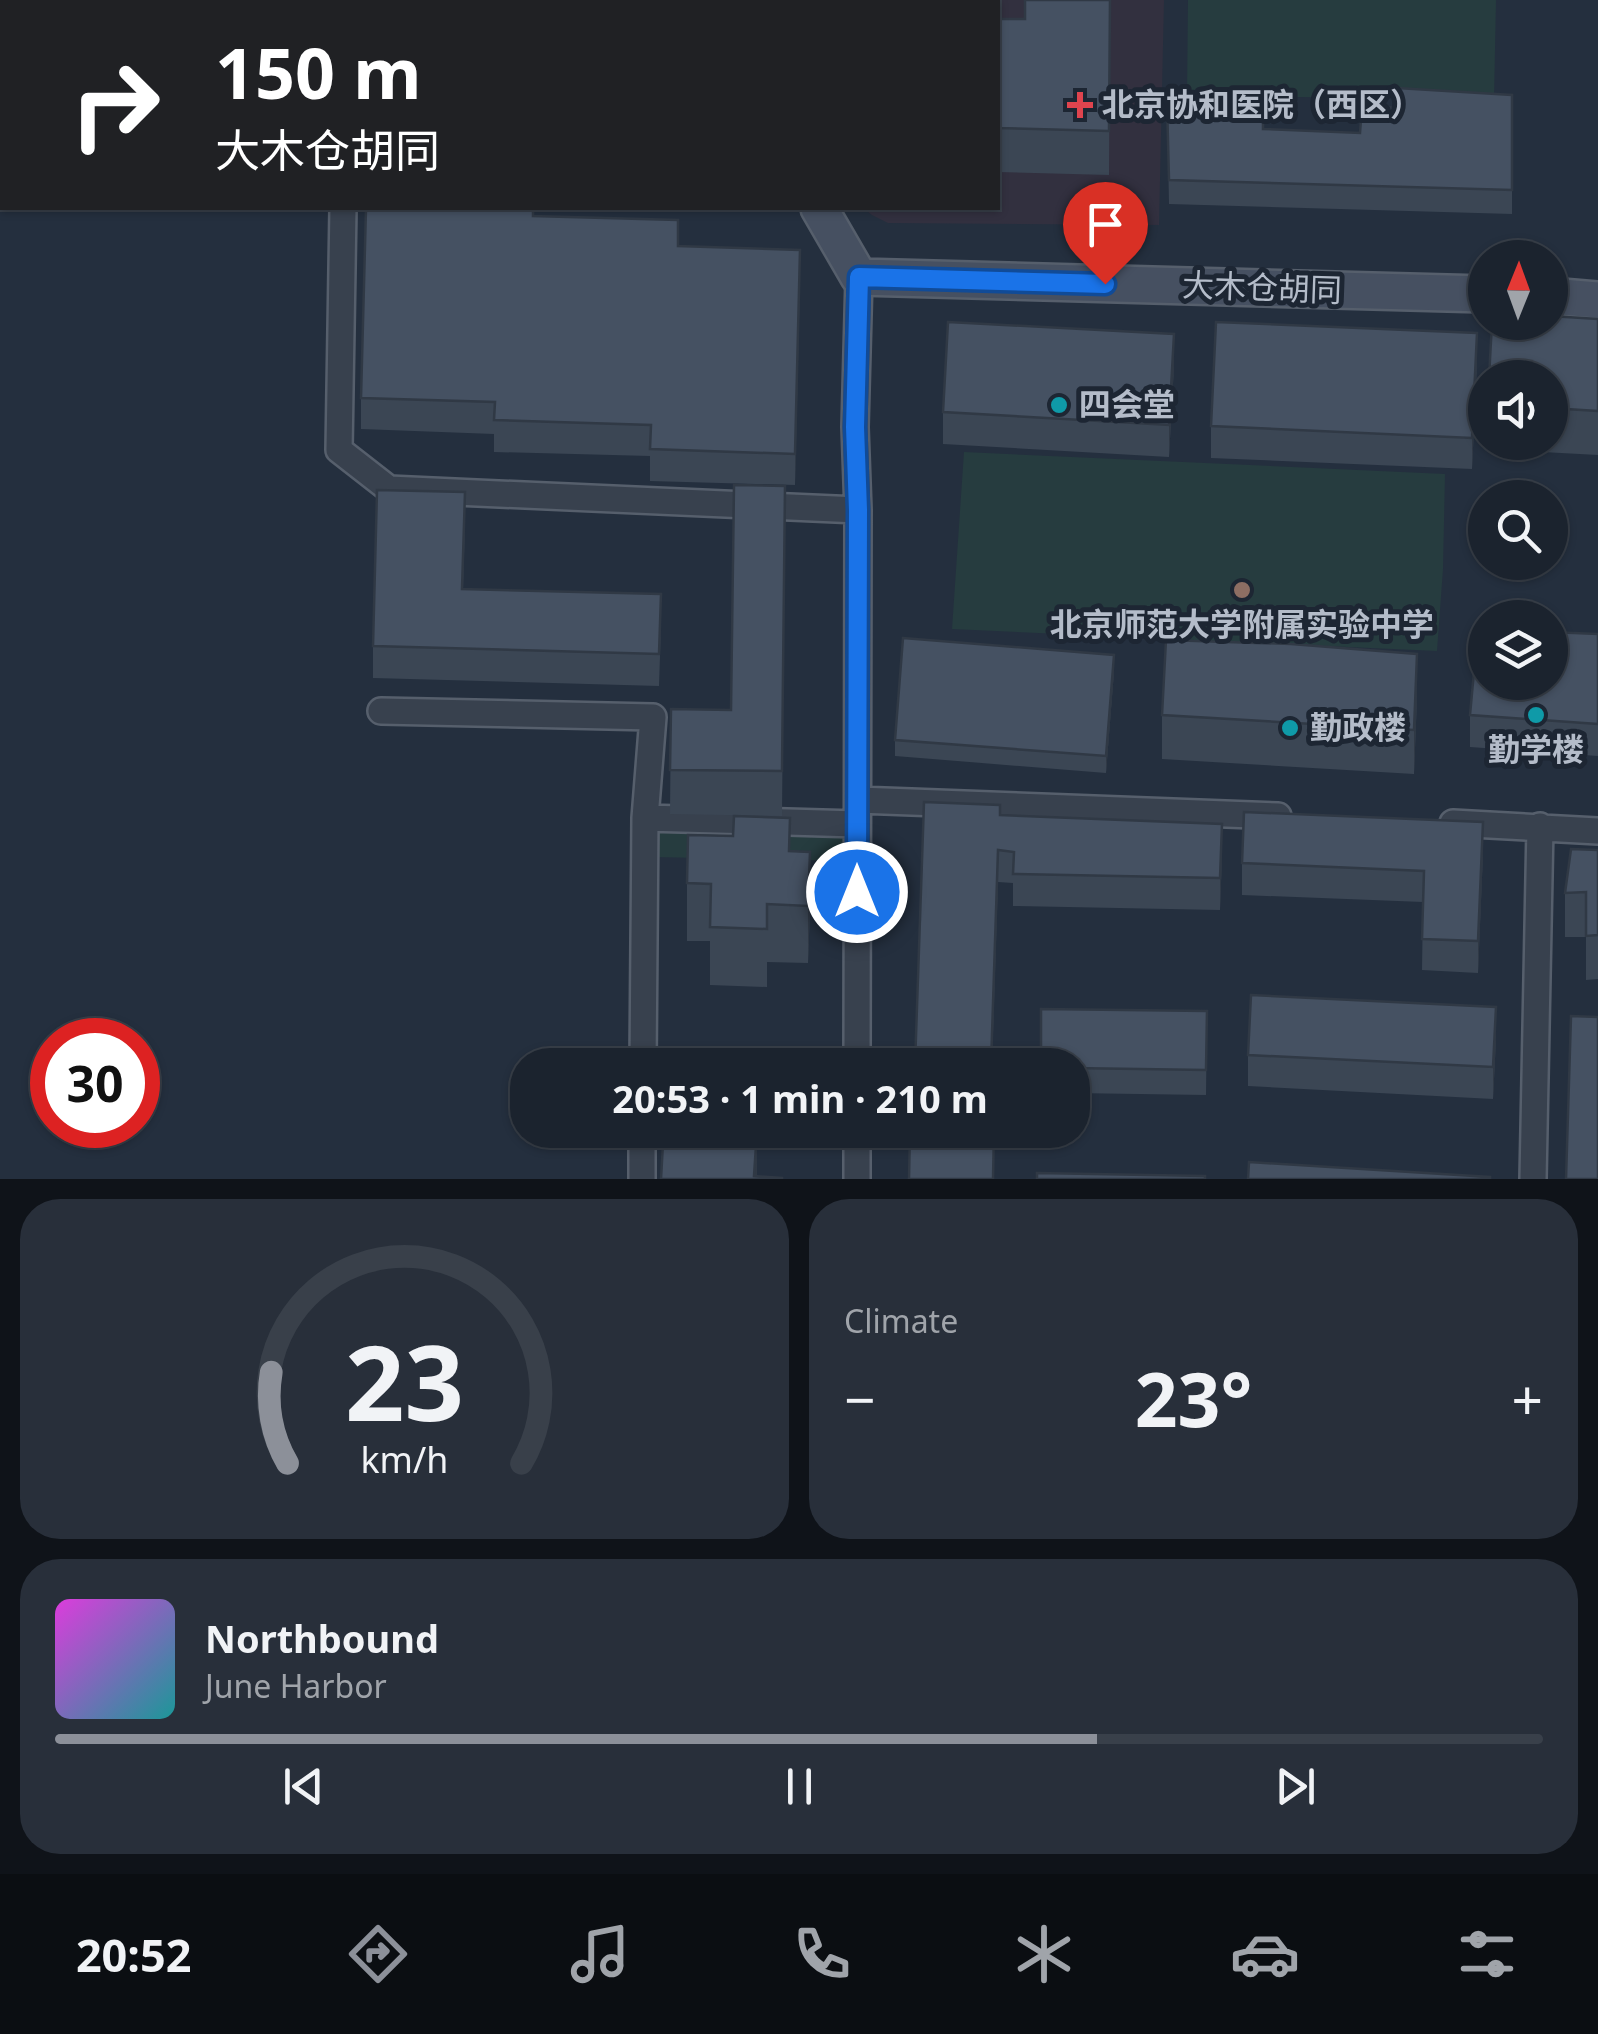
<!DOCTYPE html>
<html lang="en">
<head>
<meta charset="utf-8">
<style>
  :root { --surface:#1b232e; --page:#282f3a; --text:#f1f3f6; --muted:#a0a4aa; --line:#39404a; --accent:#8c9099 }
  body { margin:0; font-family:"Noto Sans","Noto Sans SC",sans-serif; background:var(--page); color:var(--text); height:100vh; display:flex; flex-direction:column; font-size:38px; white-space:nowrap }
  * { box-sizing:border-box; margin:0 }
  p { font-size:32px; color:var(--muted) }
  .icon { flex:none; width:55px; height:55px; fill:none; stroke:currentColor; stroke-width:2; stroke-linecap:round; stroke-linejoin:round }
  .map { position:relative; height:1179px; overflow:hidden }
  .side { display:flex; flex-direction:column; gap:20px; padding:20px; background:#0f1319; flex:1 }
  .side>* { flex:none }
  .hud { position:absolute; left:0px; top:0px; width:1000px; height:210px; box-shadow:0 2px 8px #0004,0 0 0 2px var(--line); background:#202124; color:#fff; overflow:hidden }
  .needle { width:65px; rotate:1deg }
  .tools { position:absolute; left:1468px; top:240px; display:grid; gap:20px }
  .tools a { display:grid; place-items:center; width:100px; height:100px; border-radius:50%; background:var(--surface); box-shadow:0 2px 8px #0004,0 0 0 2px var(--line); font-size:50px }
  .speed { position:absolute; left:30px; top:1018px; display:flex; gap:20px; font-size:50px; font-weight:700; text-align:center }
  .speed>* { display:grid; place-content:center; width:130px; height:130px; border-radius:50%; background:var(--surface); box-shadow:0 2px 8px #0004,0 0 0 2px var(--line); line-height:1 }
  .speed .limit { border:15px solid #d22; background:#fff; color:#111 }
  .pin { position:absolute; display:grid; place-items:center; width:85px; height:85px; color:#fff; margin:-102px -42px; border-radius:50% 50% 50% 0; rotate:-45deg; box-shadow:0 0 10px #0007 }
  .pin .icon { rotate:45deg }
  .me { position:absolute; width:110px; margin:-55px; rotate:0deg; stroke-linejoin:round; filter:drop-shadow(0 0 8px #0008) }
  .turn { display:flex; align-items:center; gap:35px; height:210px; padding:0 50px; font-size:45px }
  .turn .icon { width:130px; height:130px; stroke-width:2.5 }
  .turn b { display:block; font-size:70px; line-height:85px }
  .big { font-size:75px; font-weight:700; line-height:1.1 }
  .side .tile { flex:1; display:flex; flex-direction:column; justify-content:center; gap:15px; min-width:0; padding:0 35px; border-radius:40px; background:var(--page) }
  .side .dial { align-items:center; gap:0 }
  .dial svg { height:260px; overflow:visible; fill:none; stroke:var(--line); stroke-width:7; stroke-linecap:round; text-anchor:middle }
  .dial text { fill:var(--text); stroke:none }
  .song { display:flex; align-items:center; gap:30px }
  .cover { width:120px; height:120px; border-radius:15px; background:linear-gradient(135deg,hsl(300 70% 55%),hsl(180 70% 35%)) }
  .played { height:10px; border-radius:5px; background:linear-gradient(90deg,var(--accent) 70%,var(--line) 70%) }
  .keys { display:flex; justify-content:space-around; direction:ltr }
  .heat { display:flex; justify-content:space-between; align-items:center; font-size:55px; direction:ltr }
  .side .tiles { flex:1; display:grid; gap:20px; grid-template-columns:1fr 1fr }
  .tile:last-child { grid-column:span 2 }
  .trip { position:absolute; left:510px; top:1048px; width:580px; height:100px; border-radius:40px; background:var(--surface); box-shadow:0 2px 8px #0004,0 0 0 2px var(--line); font-weight:700; line-height:100px; text-align:center }
  .dock { display:flex; height:160px; justify-content:space-around; align-items:center; background:#0b0e12; color:var(--muted) }
  .dock .icon { width:70px; height:70px }
  .dock .active { color:var(--accent) }
  .dock b { font-size:45px; color:var(--text) }
  .map>svg:first-child { display:block }
  .medical { fill:#32303f }
  .green { fill:#263c3f }
  .lines { fill:none; stroke-linecap:round; stroke-linejoin:round }
  .street-casing { stroke:#565f6c; stroke-width:30 }
  .secondary-casing { stroke:#565f6c; stroke-width:40 }
  .street { stroke:#38414e; stroke-width:25 }
  .secondary { stroke:#465061; stroke-width:35 }
  .wall { fill:#3b4654 }
  .shaded-wall { fill:#303945 }
  .building { fill:#455162; stroke:#303945; stroke-width:2.5 }
  .route-casing { stroke:#114b97; stroke-width:25 }
  .route { stroke:#1a73e8; stroke-width:18 }
  .health-dot { fill:#e0444e; stroke:#1d2633; stroke-width:4 }
  .culture-dot { fill:#0f9aa8; stroke:#1d2633; stroke-width:4 }
  .education-dot { fill:#8d6e63; stroke:#1d2633; stroke-width:4 }
  .labels { text-anchor:middle; stroke-width:10; stroke-linejoin:round; paint-order:stroke }
  .poi-label { font-size:32px; font-weight:bold; fill:#b4bcc9; stroke:#1d2633; text-anchor:start }
  .street-label { font-size:32px; fill:#b4bcc9; stroke:#1d2633 }
</style>
</head>
<body>
<div class="map">
<svg width="1598" height="1179" viewBox="0 0 1598 1179">
  <rect width="100%" height="100%" fill="#242f3e"/>
  <!-- medical -->
  <path class="medical" d="M800 0H1164L1159 225 888 223 872 215 863 208H998V2H801Z"/>
  <!-- green -->
  <path class="green" d="M1188 0H1496L1494 99 1187 96Z
    M964 452 1445 474 1443 569 1437 651 952 629Z
    M654 832 847 836 846 861 653 857Z"/>
  <g class="lines">
    <defs>
      <path id="street" d="M762 0 763 2
        M0 145H2
        M343 208 339 450 389 489 858 510
        M381 711 653 717 645 818 643 1065
        M858 800 1278 816
        M645 818 857 824
        M1453 823 1598 831
        M857 1065 858 510 855 427 859 277
        M857 1130V1179
        M642 1179V1130
        M1533 1179 1540 826"/>
      <path id="secondary" d="M819 208 859 277 1485 294
        M1550 296 1598 300"/>
    </defs>
    <!-- street casing -->
    <use href="#street" class="street-casing"/>
    <!-- secondary casing -->
    <use href="#secondary" class="secondary-casing"/>
    <!-- street -->
    <use href="#street" class="street"/>
    <!-- secondary -->
    <use href="#secondary" class="secondary"/>
  </g>
  <!-- wall -->
  <path class="wall" d="M0 0 2 2V73H0Z
    M1110 0 1109 175 998 172V19H1025Z
    M1397 88 1512 95V214L1169 204 1167 102 1263 129 1360 133 1397 108Z
    M533 216 678 246 800 281 795 485 650 481V456L494 452V434L361 429V398Z
    M1598 319V455L1487 449V442H1550V378Z
    M1477 364 1472 469 1211 458V426Z
    M1174 366 1169 457 943 444V412Z
    M785 486 782 816 670 814 671 709 731 710Z
    M465 524 463 589 661 626 659 686 373 678V646Z
    M1598 634V756L1470 747V715Z
    M1114 672 1106 773 895 756V740Z
    M1417 698 1414 774 1162 759V715Z
    M1000 815 1222 856 1220 910 1013 906V883L998 882 992 1065H915Z
    M1598 850V979L1586 980V937H1565V893Z
    M790 851 810 909 808 963 767 962V987L710 985V941H687V883Z
    M1483 854 1478 973 1422 970 1423 902 1242 895V863Z
    M1207 1011 1206 1095 1072 1093V1065Z
    M1496 1039 1493 1099 1248 1086V1055Z"/>
  <!-- shaded-wall -->
  <path class="shaded-wall" d="M800 250V281L795 485V454Z
    M1477 333V364L1472 469V438Z
    M1174 334V366L1169 457V425Z
    M1417 654V698L1414 774V730Z
    M1114 655V672L1106 773V756Z
    M1483 822V854L1478 973V941Z
    M1222 824V856L1220 910V878Z
    M998 850V882L991 1065Z
    M810 852V909L808 963V906Z
    M1496 1007V1039L1493 1099V1067Z
    M757 1130V1179H754Z"/>
  <!-- building -->
  <path class="building" d="M0 0H160V2H2V29H0Z
    M224 0H299V2H224Z
    M302 0H655V2H302Z
    M1025 0H1110L1109 131 998 128V19H1025Z
    M1397 88 1512 95V190L1169 180 1167 102 1263 106V129L1360 133 1362 106 1401 108Z
    M366 208H533V216L678 220V246L800 250 795 454 650 449 651 425 494 420 495 402 361 398Z
    M1550 316 1598 319V411L1550 408V378H1489L1492 322H1550Z
    M948 322 1174 334 1169 425 943 412Z
    M1216 322 1477 333 1472 438 1211 426Z
    M734 485 785 486 782 771 670 770 671 709 731 710Z
    M377 490 465 492 462 589 661 594 659 654 373 646Z
    M1478 628 1485 629V682H1550V632L1598 634V724L1470 715Z
    M903 638 1114 655 1106 756 895 740Z
    M1166 640 1291 644 1417 654 1414 730 1162 715Z
    M924 802 1000 805V815L1222 824 1220 878 1013 874 1014 852 998 850 991 1065H915Z
    M1244 812 1483 822 1478 941 1422 939 1424 871 1242 863Z
    M734 816 790 818 789 851 810 852 808 906 767 904V929L710 927 711 884 687 883 688 835 733 836Z
    M1571 849 1598 850V935L1586 936V892L1565 893Z
    M1251 995 1496 1007 1493 1067 1248 1055Z
    M1041 1009 1207 1011 1206 1070 1072 1068V1065H1041Z
    M1571 1016 1598 1017V1179H1566Z
    M708 1130H757L754 1176 782 1178V1179H661L663 1143 707 1146Z
    M910 1130H994L993 1179H909Z
    M1249 1162 1490 1177V1179H1248Z
    M1037 1173 1205 1176V1179H1037Z"/>
  <g class="lines">
    <defs>
      <path id="route" d="M857 892 858 510 855 427 859 277 1105 284"/>
    </defs>
    <!-- route casing -->
    <use href="#route" class="route-casing"/>
    <!-- route -->
    <use href="#route" class="route"/>
  </g>
  <!-- markers -->
  <path class="health-dot" d="M1075 90h10v10h10v10h-10v10h-10v-10h-10v-10h10z"/>
  <g class="culture-dot">
    <circle cx="1059" cy="405" r="10"/>
    <circle cx="1536" cy="715" r="10"/>
    <circle cx="1290" cy="728" r="10"/>
  </g>
  <circle class="education-dot" cx="1242" cy="590" r="10"/>
  <g class="labels">
    <!-- poi labels -->
    <g class="poi-label">
      <text x="1102" y="116">北京协和医院（西区）</text>
      <text x="1079" y="416">四会堂</text>
      <text x="1242" y="636" text-anchor="middle">北京师范大学附属实验中学</text>
      <text x="1310" y="739">勤政楼</text>
      <text x="1536" y="761" text-anchor="middle">勤学楼</text>
    </g>
    <!-- street labels -->
    <g class="street-label">
      <text transform="translate(1262 288) rotate(2)" y="11">大木仓胡同</text>
    </g>
  </g>
</svg>
<div class="tools">
<a><svg class="needle" viewBox="-14 -14 28 28"><path d="M0-13l5 13h-10z" fill="#e53935"/><path d="M0 13l5-13h-10z" fill="#a0a4aa"/></svg></a>
<a><svg class="icon" aria-label="sound" viewBox="0 0 24 24"><path d="M4 9h4l5-4v14l-5-4H4zM17 9q2 3 0 6"/></svg></a>
<a><svg class="icon" aria-label="search" viewBox="0 0 24 24"><circle cx="10" cy="10" r="6"/><path d="M15 15l6 6"/></svg></a>
<a><svg class="icon" aria-label="layers" viewBox="0 0 24 24"><path d="M12 4l9 5-9 5-9-5zM3 14l9 5 9-5"/></svg></a>
</div>
<div class="speed"><div class="limit">30</div></div>
<div class="pin" style="left:1105px;top:284px;background:#d93025"><svg class="icon" aria-label="arrive" viewBox="0 0 24 24"><path d="M6 21V4h12l-3 4 3 4H6"/></svg></div>
<svg class="me" style="left:857px;top:892px" viewBox="-20 -20 40 40"><circle r="17" fill="#1a73e8" stroke="#fff" stroke-width="3"/><path d="M0-11L8 9 0 5-8 9z" fill="#fff"/></svg>
<div class="trip">20:53 · 1 min · 210 m</div>
<div class="hud">
<div class="turn"><svg class="icon" aria-label="right" viewBox="0 0 24 24"><path d="M7 20v-9h11M14 6l5 5-5 5"/></svg><div><b>150 m</b>大木仓胡同</div></div>
</div>
</div>
<section class="side">
<div class="tiles">
<div class="tile dial"><svg viewBox="0 0 100 80">
<path d="M14 69A42 42 0 1 1 86 69"/>
<path d="M14 69A42 42 0 0 1 9 41" stroke="#8c9099"/>
<text x="50" y="56" font-size="32" font-weight="700">23</text>
<text x="50" y="72" font-size="11">km/h</text>
</svg></div>
<div class="tile"><p>Climate</p>
<div class="heat"><a>−</a><b class="big">23°</b><a>+</a></div>
</div>
<div class="tile">
<div class="song"><i class="cover"></i><div><b>Northbound</b><p>June Harbor</p></div></div>
<div class="played"></div>
<div class="keys"><svg class="icon" aria-label="previous" viewBox="0 0 24 24"><path d="M18 5L8 12l10 7zM5 5v14"/></svg><svg class="icon" aria-label="pause" viewBox="0 0 24 24"><path d="M8 5v14M16 5v14"/></svg><svg class="icon" aria-label="next" viewBox="0 0 24 24"><path d="M6 5l10 7-10 7zM19 5v14"/></svg></div>
</div>
</div>
</section>
<nav class="dock">
<b>20:52</b>
<svg class="icon active" aria-label="directions" viewBox="0 0 24 24"><path d="M12 3l9 9-9 9-9-9zM9 14v-3h6M13 9l2 2-2 2"/></svg>
<svg class="icon" aria-label="music" viewBox="0 0 24 24"><path d="M9 18V5l10-2v13"/><circle cx="6" cy="18" r="3"/><circle cx="16" cy="16" r="3"/></svg>
<svg class="icon" aria-label="phone" viewBox="0 0 24 24"><path d="M5 4h4l2 5-3 2q2 4 5 5l2-3 5 2v4C11 20 4 13 5 4z"/></svg>
<svg class="icon" aria-label="climate" viewBox="0 0 24 24"><path d="M12 3v18M4 7l16 10M4 17L20 7"/></svg>
<svg class="icon" aria-label="car" viewBox="0 0 24 24"><path d="M5 17H2v-5l4-1 3-4h7l3 4 3 1v5h-3M9 17h6M6 11h13"/><circle cx="7" cy="17" r="2"/><circle cx="17" cy="17" r="2"/></svg>
<svg class="icon" aria-label="filters" viewBox="0 0 24 24"><path d="M4 7h16M4 17h16"/><circle cx="9" cy="7" r="2"/><circle cx="15" cy="17" r="2"/></svg>
</nav>
</body>
</html>
